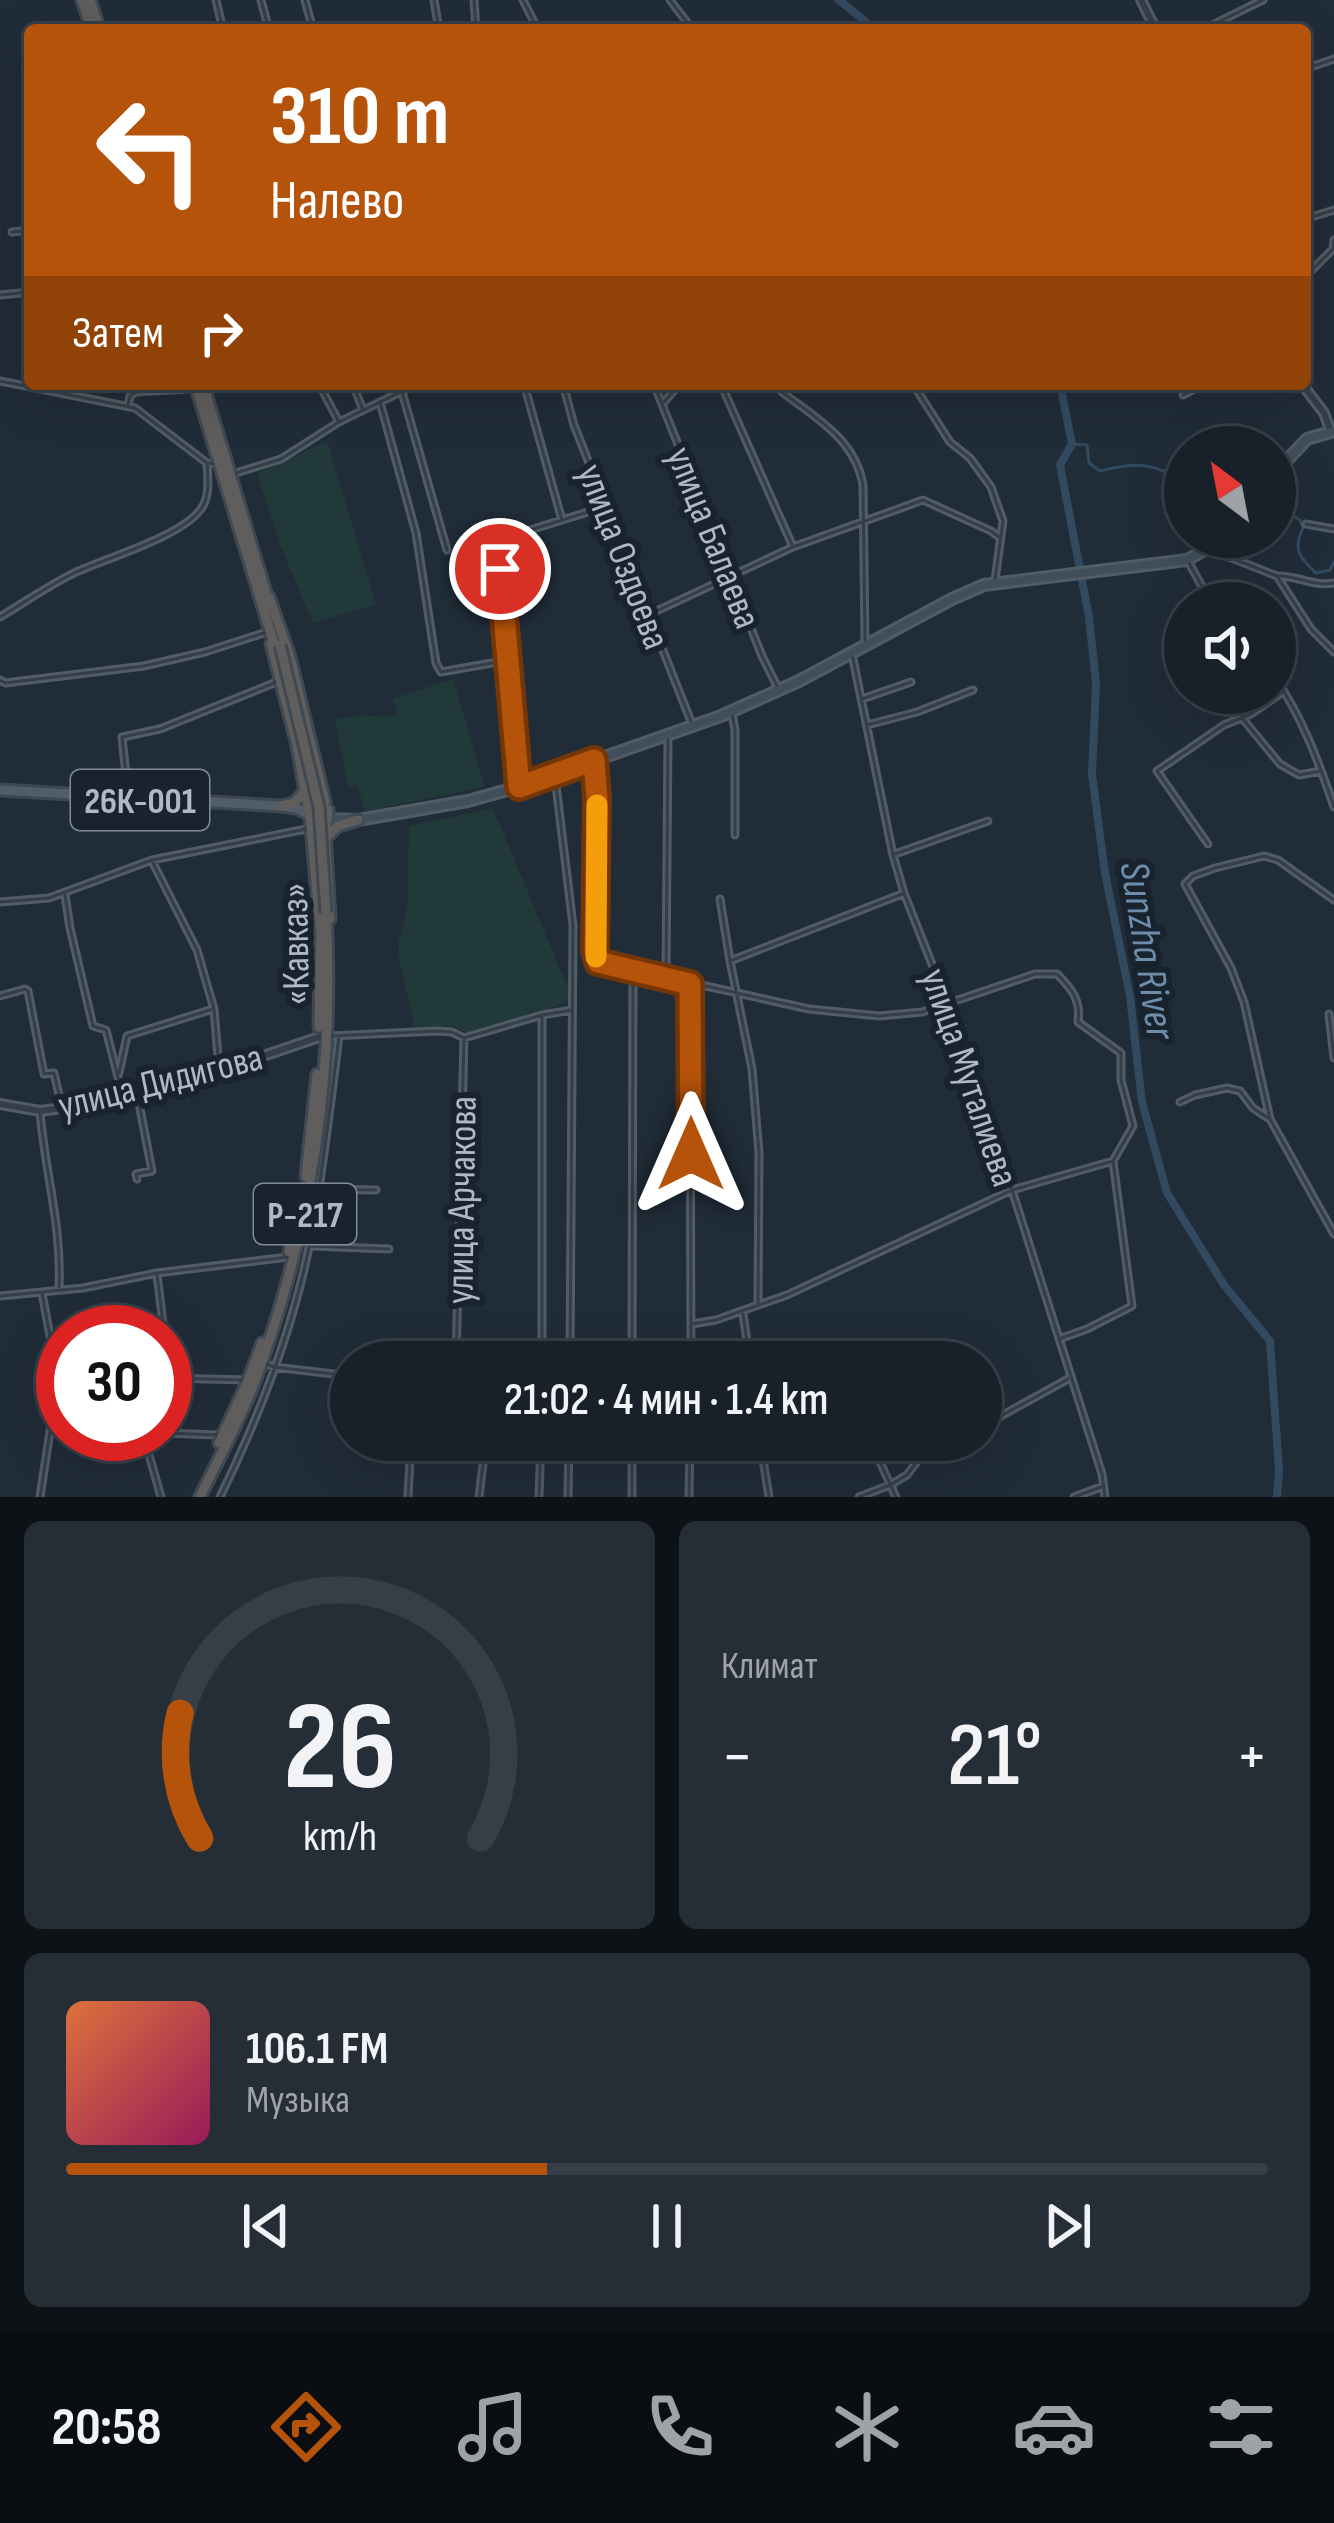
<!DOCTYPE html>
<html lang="ru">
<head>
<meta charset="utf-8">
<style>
  :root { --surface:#18212a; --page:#252e36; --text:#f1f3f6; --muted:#9fa3a8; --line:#363e47; --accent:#b45309 }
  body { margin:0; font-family:"Sofia Sans Condensed",sans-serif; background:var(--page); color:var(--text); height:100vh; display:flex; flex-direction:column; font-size:45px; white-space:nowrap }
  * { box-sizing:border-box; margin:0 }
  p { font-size:39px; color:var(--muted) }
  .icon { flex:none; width:66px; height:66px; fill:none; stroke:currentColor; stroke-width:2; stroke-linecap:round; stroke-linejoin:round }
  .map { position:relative; height:1497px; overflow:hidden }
  .drawer { display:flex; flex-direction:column; gap:24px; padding:24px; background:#0d1217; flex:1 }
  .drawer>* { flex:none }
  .guide { position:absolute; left:24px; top:24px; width:1287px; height:366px; border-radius:12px; box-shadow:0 12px 48px #0002,0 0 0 3px var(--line); background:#b45309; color:#fff; overflow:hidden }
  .needle { width:78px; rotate:328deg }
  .tools { position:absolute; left:1164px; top:426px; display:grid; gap:24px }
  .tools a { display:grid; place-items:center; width:132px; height:132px; border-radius:50%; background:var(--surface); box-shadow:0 12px 48px #0002,0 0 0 3px var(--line); font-size:60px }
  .speed { position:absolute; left:36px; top:1305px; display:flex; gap:24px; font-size:60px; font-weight:700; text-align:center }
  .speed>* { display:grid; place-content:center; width:156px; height:156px; border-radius:50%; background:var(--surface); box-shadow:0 12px 48px #0002,0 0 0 3px var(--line); line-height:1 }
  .speed .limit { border:18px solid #d22; background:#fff; color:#111 }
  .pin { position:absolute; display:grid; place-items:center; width:102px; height:102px; color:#fff; margin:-51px; border:6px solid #fff; border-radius:50%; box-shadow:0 3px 12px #0007 }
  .me { position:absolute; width:132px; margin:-66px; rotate:0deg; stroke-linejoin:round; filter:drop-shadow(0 0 9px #0008) }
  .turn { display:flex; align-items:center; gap:42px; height:252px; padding:0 48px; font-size:54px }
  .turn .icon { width:156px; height:156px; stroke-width:2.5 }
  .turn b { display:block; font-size:84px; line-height:102px }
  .then { display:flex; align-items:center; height:114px; padding:0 48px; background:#0003; gap:24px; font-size:45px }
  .big { font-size:90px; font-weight:600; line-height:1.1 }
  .drawer .widget { flex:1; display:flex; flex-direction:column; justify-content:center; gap:18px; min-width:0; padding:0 42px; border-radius:18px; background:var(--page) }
  .drawer .dial { align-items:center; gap:0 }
  .dial svg { height:312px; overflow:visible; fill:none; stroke:var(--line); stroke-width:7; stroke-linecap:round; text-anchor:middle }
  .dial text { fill:var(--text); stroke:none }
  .song { display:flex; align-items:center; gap:36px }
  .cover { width:144px; height:144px; border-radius:18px; background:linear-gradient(135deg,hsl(20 70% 55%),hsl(330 70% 35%)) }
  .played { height:12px; border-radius:6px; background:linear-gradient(90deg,var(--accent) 40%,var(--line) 40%) }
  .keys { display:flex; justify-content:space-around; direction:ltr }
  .heat { display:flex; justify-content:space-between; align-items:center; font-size:66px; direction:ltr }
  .drawer .tiles { flex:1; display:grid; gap:24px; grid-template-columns:1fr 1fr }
  .widget:last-child { grid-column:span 2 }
  .trip { position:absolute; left:330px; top:1341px; width:672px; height:120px; border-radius:60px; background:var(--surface); box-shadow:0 12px 48px #0002,0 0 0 3px var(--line); font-weight:600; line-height:120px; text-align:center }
  .tab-bar { display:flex; height:192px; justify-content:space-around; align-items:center; background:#0a0d11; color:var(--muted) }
  .tab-bar .icon { width:84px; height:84px }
  .tab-bar .current { color:var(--accent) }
  .tab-bar b { font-size:54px; color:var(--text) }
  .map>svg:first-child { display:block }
  .green { fill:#213939 }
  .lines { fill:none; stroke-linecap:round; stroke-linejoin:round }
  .stream { stroke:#324a60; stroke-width:3 }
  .river { stroke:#324a60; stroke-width:8 }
  .minor-casing { stroke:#515c66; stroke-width:9 }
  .tertiary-casing { stroke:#515c66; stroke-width:12 }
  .secondary-casing { stroke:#515c66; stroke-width:14 }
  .primary-casing { stroke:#3d4752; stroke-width:15 }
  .trunk-casing { stroke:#3e4953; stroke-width:15 }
  .minor { stroke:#333e48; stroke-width:3 }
  .tertiary { stroke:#333e48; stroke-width:6 }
  .secondary { stroke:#414e5b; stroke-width:8 }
  .primary { stroke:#515d69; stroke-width:9 }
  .trunk { stroke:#605e5c; stroke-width:9 }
  .trunk-bridge-casing { stroke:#3e4953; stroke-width:15; stroke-linecap:butt }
  .trunk-bridge { stroke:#605e5c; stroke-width:9 }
  .route-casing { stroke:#753606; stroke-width:30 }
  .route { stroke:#b45309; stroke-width:21 }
  .slow { stroke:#f59e0b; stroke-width:21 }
  .labels { text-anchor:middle; stroke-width:12; stroke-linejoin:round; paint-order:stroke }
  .shield { fill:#19232d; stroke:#818c97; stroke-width:3 }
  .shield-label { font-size:36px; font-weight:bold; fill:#adb9c5 }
  .street-label { font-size:39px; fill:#adb9c5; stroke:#19232d }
  .water-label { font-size:42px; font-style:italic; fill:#6d8daa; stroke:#19232d }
</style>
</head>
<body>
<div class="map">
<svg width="1334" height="1497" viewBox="0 0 1334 1497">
  <rect width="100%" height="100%" fill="#202c38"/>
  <!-- green -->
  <path class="green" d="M327 441 376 604 313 623 281 547 257 474Z
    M453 679 485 787 365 811 357 785 348 787 335 720 359 715 394 717 397 710 392 699Z
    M493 808 573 1000 473 1037 454 1026 415 1028 399 958V940L407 912 409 826Z"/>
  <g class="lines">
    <!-- stream -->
    <path class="stream" d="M1072 444 1087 445 1089 463 1100 471C1136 462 1154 462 1185 483
      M1275 511 1286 512 1300 520 1303 528C1292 550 1300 558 1316 573L1330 570 1334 562"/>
    <!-- river -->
    <path class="river" d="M839 0 876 30
      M1060 384 1072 444 1060 465 1089 617 1096 683 1092 775 1105 873 1130 996 1142 1102 1167 1193 1224 1285 1270 1341 1279 1471 1277 1497"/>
    <defs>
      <path id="minor" d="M216 0 223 30
        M261 0 269 30
        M305 0 313 30
        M434 0 439 30
        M474 0 476 30
        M523 0 538 30
        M670 0 693 30
        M1202 30 1263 0
        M1305 69 1334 59
        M1305 219 1334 210
        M12 232 30 230
        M1305 277 1333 249 1334 240
        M0 295 30 292
        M0 381 135 408 207 463 219 464
        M319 384 338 420
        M353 384 363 410
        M524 384 562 520
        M563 384 574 425 692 724
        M654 384 762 656 778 688
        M721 384 793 547
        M776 384 782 392C817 419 855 439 863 485L865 640
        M913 384 950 442 970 458 991 487 1003 521 995 580
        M402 392 447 550
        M1183 395 1204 384
        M380 402 416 533 436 663 441 672 509 660
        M664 402 680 384
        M128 405 130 396 136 392 187 389
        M236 473 281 459 339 422 417 384
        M1306 524 1334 529
        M514 535 604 507
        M1206 548 1277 576 1311 629 1334 652
        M1188 561 1211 603
        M500 569 519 785
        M1279 576C1298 576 1315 587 1334 583
        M648 615 793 547 923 500 991 531 999 537
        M0 617C25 602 48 586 74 573 106 558 181 537 201 509 210 497 208 478 207 463
        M852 654 893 855 904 893 948 1005 1012 1190 1102 1474 1105 1497
        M1275 678C1302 716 1319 763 1334 807
        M0 680 5 683 144 666 205 652 267 632
        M862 699 911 682
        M732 713 735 730V835
        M1242 718 1280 764 1299 775 1321 771
        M867 725 917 712 973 690
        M594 762 597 798 595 950 598 962 809 1009 879 1016 922 1012 1035 974H1057C1072 989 1081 1000 1078 1022L1121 1053V1080L1133 1126 1113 1161
        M555 777 573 925 570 1362
        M128 794 122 737 160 729 279 681
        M1208 844 1157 771 1224 725 1251 714 1284 691
        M895 854 988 821
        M153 863 197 950 214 1009 219 1069
        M65 895 70 928 93 1026 106 1030 122 1093
        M720 899 730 961
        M1334 900 1278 860 1264 856 1215 868 1193 876 1185 884 1231 968 1244 1002 1270 1119 1334 1234
        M0 902 49 898 152 860 306 829
        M666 977 668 736
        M690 986 691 1362
        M0 996 25 989 28 991 44 1074 54 1073 62 1108
        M1329 1014 1334 1058
        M330 1036 436 1031 452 1032 464 1038 542 1015 572 1010
        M119 1073 127 1036 213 1009
        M137 1093 152 1171 136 1174 137 1179
        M1180 1102 1195 1095 1227 1088 1240 1091 1253 1108 1268 1118
        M40 1112C45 1172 62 1227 59 1287
        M319 1189 376 1190
        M311 1246 389 1249
        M157 1274 164 1332
        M0 1296 83 1288 157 1273 288 1257
        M758 1304 759 1153 752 1069 730 961 902 894
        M743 1314 750 1362
        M692 1324 716 1320 787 1295 1012 1190 1113 1161 1132 1306 1087 1329 1059 1339
        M165 1342 169 1376
        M456 1362 464 1038
        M542 1362V1015
        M632 1362 633 974
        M264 1363 274 1367 351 1376
        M165 1378 247 1380
        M981 1427 1068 1379
        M165 1433 217 1435
        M150 1434 146 1444 161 1497
        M760 1440 769 1497
        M870 1440 896 1497
        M410 1448 485 1450
        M40 1497 58 1379 42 1293
        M220 1497C260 1415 294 1327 311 1237 323 1170 331 1103 339 1036
        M408 1497 411 1440
        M479 1497 486 1440
        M539 1497 541 1440
        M568 1497 569 1440
        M632 1497V1440
        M689 1497 690 1440
        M859 1497 890 1485 907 1475 919 1459 956 1440
        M1074 1497 1101 1487"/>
      <path id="tertiary" d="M1141 0 1156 30
        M1302 384 1324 413 1331 432
        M0 1104 40 1111 62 1108 219 1071 319 1037"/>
      <path id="secondary" d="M1275 473 1307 439 1334 431
        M326 819 358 820 468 801 522 786 721 716 799 681 952 599 984 585 1187 560 1201 552 1215 537"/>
      <path id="primary" d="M0 790 281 806 296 808 310 815"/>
      <path id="trunk" d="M82 0 92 30
        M90 0 100 30
        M195 384 275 647
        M203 384 269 603
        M269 597 290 657 325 802
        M271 644 297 745 308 808
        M281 806 294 803 305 791
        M328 810 325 831 330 919
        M310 815 320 927
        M326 838 338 826 358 820
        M319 1027 321 924
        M306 1176 317 1074
        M289 1252 302 1199
        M219 1443 248 1381 262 1343
        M200 1497C218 1459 240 1421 255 1381 311 1231 335 1073 326 913"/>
    </defs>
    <!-- minor casing -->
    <use href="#minor" class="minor-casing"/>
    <!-- tertiary casing -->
    <use href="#tertiary" class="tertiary-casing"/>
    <!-- secondary casing -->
    <use href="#secondary" class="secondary-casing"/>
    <!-- primary casing -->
    <use href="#primary" class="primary-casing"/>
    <!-- trunk casing -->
    <use href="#trunk" class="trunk-casing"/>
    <!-- minor -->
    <use href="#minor" class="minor"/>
    <!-- tertiary -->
    <use href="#tertiary" class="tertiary"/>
    <!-- secondary -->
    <use href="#secondary" class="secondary"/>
    <!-- primary -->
    <use href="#primary" class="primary"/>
    <!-- trunk -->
    <use href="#trunk" class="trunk"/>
    <defs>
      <path id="trunk-bridge" d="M280 645 319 807 326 913"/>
    </defs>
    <!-- trunk-bridge casing -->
    <use href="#trunk-bridge" class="trunk-bridge-casing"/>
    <!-- trunk-bridge -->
    <use href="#trunk-bridge" class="trunk-bridge"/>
  </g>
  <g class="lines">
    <defs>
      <path id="route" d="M500 569 519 787 594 760 597 798 595 950 598 962 690 984 691 1154"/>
    </defs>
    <!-- route casing -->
    <use href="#route" class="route-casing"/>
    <!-- route -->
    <use href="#route" class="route"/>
    <!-- slow -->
    <path class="slow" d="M596 957 597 805"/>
  </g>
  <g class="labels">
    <!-- shield labels -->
    <g class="shield">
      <rect x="71" y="770" width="138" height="60" rx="9"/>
      <rect x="254" y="1184" width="102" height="60" rx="9"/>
    </g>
    <g class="shield-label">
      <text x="140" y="813">26К-001</text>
      <text x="305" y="1227">Р-217</text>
    </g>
    <!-- street labels -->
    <g class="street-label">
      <text transform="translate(715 537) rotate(68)" y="14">улица Балаева</text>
      <text transform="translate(625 556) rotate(69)" y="14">улица Оздоева</text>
      <text transform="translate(294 944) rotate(-91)" y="14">«Кавказ»</text>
      <text transform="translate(971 1077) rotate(71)" y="14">улица Муталиева</text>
      <text transform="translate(160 1080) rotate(-14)" y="14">улица Дидигова</text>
      <text transform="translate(460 1200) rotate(-89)" y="14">улица Арчакова</text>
    </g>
    <!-- water labels -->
    <g class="water-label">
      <text transform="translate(1149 950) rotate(81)" y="15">Sunzha River</text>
    </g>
  </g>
</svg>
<div class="tools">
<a><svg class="needle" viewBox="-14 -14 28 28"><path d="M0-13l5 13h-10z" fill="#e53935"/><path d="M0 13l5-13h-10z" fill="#9fa3a8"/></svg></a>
<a><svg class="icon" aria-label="sound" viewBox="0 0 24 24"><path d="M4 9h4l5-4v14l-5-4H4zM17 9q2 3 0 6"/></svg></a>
</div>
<div class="speed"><div class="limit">30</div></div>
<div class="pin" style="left:500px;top:569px;background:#d93025"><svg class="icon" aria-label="arrive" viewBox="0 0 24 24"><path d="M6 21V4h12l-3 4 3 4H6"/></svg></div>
<svg class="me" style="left:691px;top:1154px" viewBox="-20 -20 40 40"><path d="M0-17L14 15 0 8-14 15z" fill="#b45309" stroke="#fff" stroke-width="4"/></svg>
<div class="trip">21:02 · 4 мин · 1.4 km</div>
<div class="guide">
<div class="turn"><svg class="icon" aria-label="left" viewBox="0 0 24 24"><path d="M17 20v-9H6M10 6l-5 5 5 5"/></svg><div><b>310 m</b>Налево</div></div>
<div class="then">Затем<svg class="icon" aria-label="right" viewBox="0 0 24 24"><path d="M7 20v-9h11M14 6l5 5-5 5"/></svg></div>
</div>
</div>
<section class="drawer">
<div class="tiles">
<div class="widget dial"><svg viewBox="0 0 100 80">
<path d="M14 69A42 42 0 1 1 86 69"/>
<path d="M14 69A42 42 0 0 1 9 37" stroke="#b45309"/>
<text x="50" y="56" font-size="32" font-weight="700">26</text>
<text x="50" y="72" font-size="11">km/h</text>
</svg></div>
<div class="widget"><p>Климат</p>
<div class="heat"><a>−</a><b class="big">21°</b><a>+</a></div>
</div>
<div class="widget">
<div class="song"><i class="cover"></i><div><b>106.1 FM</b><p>Музыка</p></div></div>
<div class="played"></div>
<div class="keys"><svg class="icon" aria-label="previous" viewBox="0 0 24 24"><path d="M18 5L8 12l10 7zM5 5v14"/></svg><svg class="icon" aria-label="pause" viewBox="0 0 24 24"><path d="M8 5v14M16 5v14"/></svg><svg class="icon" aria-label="next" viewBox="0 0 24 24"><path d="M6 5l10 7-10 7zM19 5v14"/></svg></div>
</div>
</div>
</section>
<nav class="tab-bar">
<b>20:58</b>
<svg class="icon current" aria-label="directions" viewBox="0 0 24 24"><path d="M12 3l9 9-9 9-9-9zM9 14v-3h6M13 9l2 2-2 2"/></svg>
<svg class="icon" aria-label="music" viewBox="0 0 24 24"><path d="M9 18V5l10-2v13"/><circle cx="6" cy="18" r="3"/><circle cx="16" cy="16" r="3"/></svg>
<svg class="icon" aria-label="phone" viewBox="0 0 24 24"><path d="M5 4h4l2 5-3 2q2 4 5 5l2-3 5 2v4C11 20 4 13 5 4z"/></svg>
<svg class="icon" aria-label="climate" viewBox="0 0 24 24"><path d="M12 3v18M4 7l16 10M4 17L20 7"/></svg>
<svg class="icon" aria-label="car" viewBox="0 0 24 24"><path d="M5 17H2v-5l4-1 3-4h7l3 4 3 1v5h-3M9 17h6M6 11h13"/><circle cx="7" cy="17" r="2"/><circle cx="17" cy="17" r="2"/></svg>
<svg class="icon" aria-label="filters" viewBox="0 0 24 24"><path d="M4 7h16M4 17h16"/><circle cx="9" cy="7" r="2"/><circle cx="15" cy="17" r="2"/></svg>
</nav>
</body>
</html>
